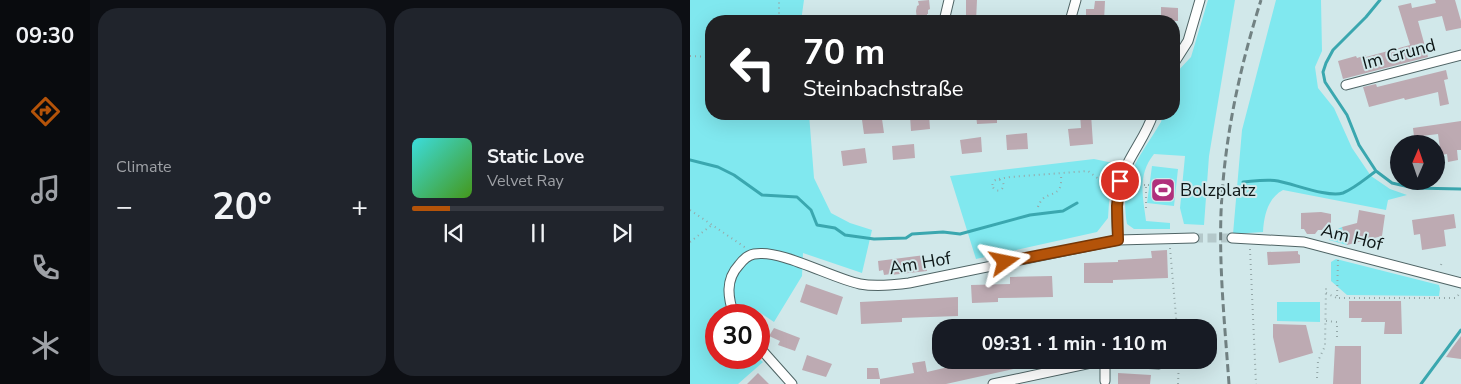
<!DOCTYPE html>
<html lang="en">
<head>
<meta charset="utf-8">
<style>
  :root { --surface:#171b24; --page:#20242c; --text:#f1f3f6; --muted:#9ea1a6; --line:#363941; --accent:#b45309 }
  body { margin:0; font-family:"Nunito Sans",sans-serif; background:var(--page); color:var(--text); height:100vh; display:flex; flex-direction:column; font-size:19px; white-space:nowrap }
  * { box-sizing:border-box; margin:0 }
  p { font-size:16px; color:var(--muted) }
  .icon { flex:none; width:28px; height:28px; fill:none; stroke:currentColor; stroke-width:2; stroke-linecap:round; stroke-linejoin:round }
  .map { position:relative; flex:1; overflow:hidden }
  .panel { display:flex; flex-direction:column; gap:8px; padding:8px; background:#0d0f14; width:600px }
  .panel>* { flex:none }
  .guide { position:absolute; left:15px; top:15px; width:475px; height:105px; border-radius:20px; box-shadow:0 5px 20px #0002; background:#202124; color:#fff; overflow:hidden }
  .needle { width:32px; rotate:2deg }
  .controls { position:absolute; left:700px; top:135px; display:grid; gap:10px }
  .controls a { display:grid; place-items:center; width:55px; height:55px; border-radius:50%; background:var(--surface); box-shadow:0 5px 20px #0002; font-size:25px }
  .speed { position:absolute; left:15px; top:304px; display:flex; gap:10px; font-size:25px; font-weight:700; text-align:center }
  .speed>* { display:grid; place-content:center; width:65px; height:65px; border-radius:50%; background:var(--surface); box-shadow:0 5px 20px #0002; line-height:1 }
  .speed .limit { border:8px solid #d22; background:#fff; color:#111 }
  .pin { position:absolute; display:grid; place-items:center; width:42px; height:42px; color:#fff; margin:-21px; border:2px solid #fff; border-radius:50%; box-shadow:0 1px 5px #0007 }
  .me { position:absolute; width:55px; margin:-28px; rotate:78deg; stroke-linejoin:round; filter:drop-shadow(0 0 4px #0008) }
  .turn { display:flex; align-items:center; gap:18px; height:105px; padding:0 15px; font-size:22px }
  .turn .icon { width:65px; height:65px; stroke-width:2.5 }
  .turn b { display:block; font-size:35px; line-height:42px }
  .big { font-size:38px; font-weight:700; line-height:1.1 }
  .panel .widget { flex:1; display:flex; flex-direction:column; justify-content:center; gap:8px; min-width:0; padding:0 18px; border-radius:20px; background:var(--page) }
  .song { display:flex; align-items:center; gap:15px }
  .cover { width:60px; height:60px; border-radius:8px; background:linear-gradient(135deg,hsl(180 70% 55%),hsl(100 70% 35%)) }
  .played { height:5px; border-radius:2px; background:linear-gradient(90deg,var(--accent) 15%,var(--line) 15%) }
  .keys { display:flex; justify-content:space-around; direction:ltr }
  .heat { display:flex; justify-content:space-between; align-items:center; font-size:28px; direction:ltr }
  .panel .tiles { flex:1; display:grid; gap:8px; grid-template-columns:repeat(2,1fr) }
  .trip { position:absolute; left:242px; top:319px; width:285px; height:50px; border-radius:20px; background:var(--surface); box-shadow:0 5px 20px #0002; font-weight:700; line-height:50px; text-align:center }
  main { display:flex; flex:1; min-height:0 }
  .menu { display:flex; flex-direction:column; width:90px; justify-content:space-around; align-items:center; background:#090b0e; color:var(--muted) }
  .menu .icon { width:35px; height:35px }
  .menu .current { color:var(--accent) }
  .menu b { font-size:22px; color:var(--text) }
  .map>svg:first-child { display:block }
  .green { fill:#80e8ef }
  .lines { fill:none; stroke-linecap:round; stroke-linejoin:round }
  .stream { stroke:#3aa7af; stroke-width:3 }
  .building { fill:#bdaab2 }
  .street-tunnel { stroke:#b4c8ca; stroke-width:9; stroke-dasharray:9 4.5; stroke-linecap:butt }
  .street-casing { stroke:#4f6465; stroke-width:11 }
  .path { stroke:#95a8a9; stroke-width:2; stroke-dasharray:1 4; stroke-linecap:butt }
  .street { stroke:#fff; stroke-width:9 }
  .rail { stroke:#728283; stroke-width:3; stroke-dasharray:8 4; stroke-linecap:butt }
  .route-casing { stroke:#753606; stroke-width:12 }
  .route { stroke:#b45309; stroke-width:9 }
  .labels { text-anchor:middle; stroke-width:4; stroke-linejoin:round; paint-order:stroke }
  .street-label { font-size:18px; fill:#0d1616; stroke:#d1e8ea }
  .poi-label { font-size:18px; fill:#0d1616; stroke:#d1e8ea; text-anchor:start }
</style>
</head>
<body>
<main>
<nav class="menu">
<b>09:30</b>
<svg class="icon current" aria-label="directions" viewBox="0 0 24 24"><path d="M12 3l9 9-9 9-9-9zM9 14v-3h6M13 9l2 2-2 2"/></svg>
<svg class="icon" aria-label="music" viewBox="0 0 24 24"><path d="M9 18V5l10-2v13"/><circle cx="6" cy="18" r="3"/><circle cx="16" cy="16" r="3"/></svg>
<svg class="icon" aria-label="phone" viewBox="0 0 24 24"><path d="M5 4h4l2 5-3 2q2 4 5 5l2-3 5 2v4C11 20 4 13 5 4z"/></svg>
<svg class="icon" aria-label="climate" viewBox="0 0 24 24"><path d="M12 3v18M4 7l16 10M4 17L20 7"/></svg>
</nav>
<section class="panel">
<div class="tiles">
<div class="widget"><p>Climate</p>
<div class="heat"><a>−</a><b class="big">20°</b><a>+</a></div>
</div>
<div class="widget">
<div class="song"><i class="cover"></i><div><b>Static Love</b><p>Velvet Ray</p></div></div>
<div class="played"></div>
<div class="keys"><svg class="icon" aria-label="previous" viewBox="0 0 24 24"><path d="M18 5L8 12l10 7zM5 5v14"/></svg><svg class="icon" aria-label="pause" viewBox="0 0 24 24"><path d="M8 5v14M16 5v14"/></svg><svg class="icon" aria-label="next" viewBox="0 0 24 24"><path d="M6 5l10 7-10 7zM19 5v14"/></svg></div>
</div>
</div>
</section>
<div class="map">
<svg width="771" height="384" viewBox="0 0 771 384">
  <rect width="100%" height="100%" fill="#d1e8ea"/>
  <!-- green -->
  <path class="green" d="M0 0H114L111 21H21V114H119L124 178 141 213 160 223 182 230 172 273 113 253 112 276 84 322 69 312 66 315H26V358H68L73 362 48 384H0Z
    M518 0H545L519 156 514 225 494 224 490 208 495 156 464 154C447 175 453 197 456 221L480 223V229H444L437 224C429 178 448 160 471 122L473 114H484V75L501 57Z
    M586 0H631L632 51 625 67 628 88 644 108 662 148 681 176 700 189 717 195 698 200 696 210 593 190C578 198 574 215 573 232L543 234 552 130Z
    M404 159 428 164 420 188 418 218 407 232 286 259 260 176Z
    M462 166 488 169 484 206 457 203Z
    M652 227 657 245 639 240 644 231Z
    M646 259 749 285 750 289 749 296 657 295 641 281V262Z
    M587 302H630V322L587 321Z"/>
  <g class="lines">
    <!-- stream -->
    <path class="stream" d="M690 0 676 17 643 50 636 63 633 72 635 82 657 115 669 145 686 171 702 183 724 188 771 189
      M0 160 28 167 44 175 72 195 107 197 121 210 127 225 145 228 155 235 184 239 216 238 222 234 253 232 270 234 340 215 373 211 387 203
      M553 182C565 181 577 179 588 181 604 184 639 198 653 193 665 188 675 179 686 171
      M731 384 771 330"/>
  </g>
  <!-- building -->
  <path class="building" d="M239 0 240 9 238 10V14H237V20H227L226 11 227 6 229 5 228 1Z
    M276 0H287L286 21H276Z
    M745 0H765L771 21V28L756 31 752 16 728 21 738 57 653 79 648 61 666 56 667 58 676 55V57L720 45 708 6 721 3 722 8 746 3Z
    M405 1H415L414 21H396V9H404Z
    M471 7 488 8V21H471Z
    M756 70 758 79 754 80 759 104 750 106 748 92 715 100 714 98 679 107 673 87 686 84 687 87Z
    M239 114 240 129 221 131 220 116Z
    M286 114H307V123L287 124Z
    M390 114H401L403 144 380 146 378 129 391 128Z
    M192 119 194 133 174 134 172 120Z
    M771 121V150H767L768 160 758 162 757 154 751 155 748 134 724 137 723 128Z
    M337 133 338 149 317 150 316 135Z
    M291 137 292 152 272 154 270 140Z
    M224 144 225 158 203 160 202 146Z
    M175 148 177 163 153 166 151 151Z
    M669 210 695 215 692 236 657 245 652 227 667 223Z
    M631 212 641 214V223L637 230H628L625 234H617L614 229H611V213Z
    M764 214 766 228 754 230 756 246 732 250 730 234 724 235 722 220Z
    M477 250 478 278 423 280V283H394V263L428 262V260L462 258 461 251Z
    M608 251V254L610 255V263L578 265 577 252Z
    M235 255 237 271 201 275V274L194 275 193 270 189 271 188 261Z
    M362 276 363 297 308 298V302L282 303 281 285 320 284V277Z
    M116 284 153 297 147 315 110 302Z
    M268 297V316L212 318V322L171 324 170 302Z
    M659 301H711L712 334H694L695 322H671L672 318H659Z
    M583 324 616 325 623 353 589 363 583 337Z
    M84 328 110 338 105 351 88 345 90 341 79 336Z
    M771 336V359L756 357 762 348Z
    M645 346H671V384H643Z
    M117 355 142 364 136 377 112 370Z
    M266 360H346V364L256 384H190V379L224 373 222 363 235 361 237 372 267 365Z
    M177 368H188L190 379H177Z
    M68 373 79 384H57Z
    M428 373 461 375 460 384H428Z"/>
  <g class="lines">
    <!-- street-tunnel -->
    <path class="street-tunnel" d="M504 238H542"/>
    <defs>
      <path id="street" d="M254 21 259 0
        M380 21 386 0
        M484 63 498 41 510 0
        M656 85 771 55
        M542 238 614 242 771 283
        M428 240C426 213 425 187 438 163 446 147 458 131 463 114
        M44 315C38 298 35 280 49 265 52 261 58 255 64 254 91 249 141 278 170 284 186 287 203 285 219 283L428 240 504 238
        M69 347 102 384
        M415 381V362
        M303 384 401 363 428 362 469 364"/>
    </defs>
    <!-- street casing -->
    <use href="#street" class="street-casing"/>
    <!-- path -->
    <path class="path" d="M83 21 89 15V0
      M0 56 21 57
      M309 179 320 177 398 171 419 187
      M302.5 185a5.5 5.5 0 1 1 11 0a5.5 5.5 0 1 1-11 0Z
      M439 185H456
      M348 207C353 192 364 197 369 189 372 185 371 178 371 173
      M456 208V185H460
      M0 210 56 248
      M0 242 23 224
      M480 248 487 328
      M560 249 566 384
      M648 260 647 298H766L770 293
      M751 265 752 262
      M636 293 647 298
      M636 321 647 322V338
      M479 364 489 365
      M627 378 628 361 635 346 636 287
      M488 384 489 360"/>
    <!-- street -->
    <use href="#street" class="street"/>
    <!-- rail -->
    <path class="rail" d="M539 384C535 327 529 270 531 213 534 140 549 70 571 0"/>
  </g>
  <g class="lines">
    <defs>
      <path id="route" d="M315 262 428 240 427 206 430 181"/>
    </defs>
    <!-- route casing -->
    <use href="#route" class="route-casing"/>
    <!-- route -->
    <use href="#route" class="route"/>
  </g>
  <!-- icons -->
  <defs>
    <symbol id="stadium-square" viewBox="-11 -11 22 22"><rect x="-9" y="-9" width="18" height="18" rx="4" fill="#b0307c" stroke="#d1e8ea"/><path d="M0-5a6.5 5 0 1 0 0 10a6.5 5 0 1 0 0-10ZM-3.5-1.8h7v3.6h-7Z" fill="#fff"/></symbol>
  </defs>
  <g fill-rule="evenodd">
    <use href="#stadium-square" x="459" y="176" width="28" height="28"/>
  </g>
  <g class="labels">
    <!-- street labels -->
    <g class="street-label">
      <text transform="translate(709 54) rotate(-15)" y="6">Im Grund</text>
      <text transform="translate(662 237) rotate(14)" y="6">Am Hof</text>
      <text transform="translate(230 263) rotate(-10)" y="6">Am Hof</text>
    </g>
    <!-- poi labels -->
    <g class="poi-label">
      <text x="490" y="196">Bolzplatz</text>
    </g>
  </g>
</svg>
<div class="controls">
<a><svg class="needle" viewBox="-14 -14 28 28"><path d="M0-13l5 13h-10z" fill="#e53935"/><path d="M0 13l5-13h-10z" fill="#9ea1a6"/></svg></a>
</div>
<div class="speed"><div class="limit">30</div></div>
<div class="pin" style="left:430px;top:181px;background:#d93025"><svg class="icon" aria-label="arrive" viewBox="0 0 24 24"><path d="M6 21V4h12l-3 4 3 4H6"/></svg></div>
<svg class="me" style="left:315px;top:262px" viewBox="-20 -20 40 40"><path d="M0-17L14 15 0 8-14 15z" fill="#b45309" stroke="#fff" stroke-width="4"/></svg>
<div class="trip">09:31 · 1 min · 110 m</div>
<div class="guide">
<div class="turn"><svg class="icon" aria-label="left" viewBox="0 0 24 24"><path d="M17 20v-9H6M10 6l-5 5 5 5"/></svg><div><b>70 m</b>Steinbachstraße</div></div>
</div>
</div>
</main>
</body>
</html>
